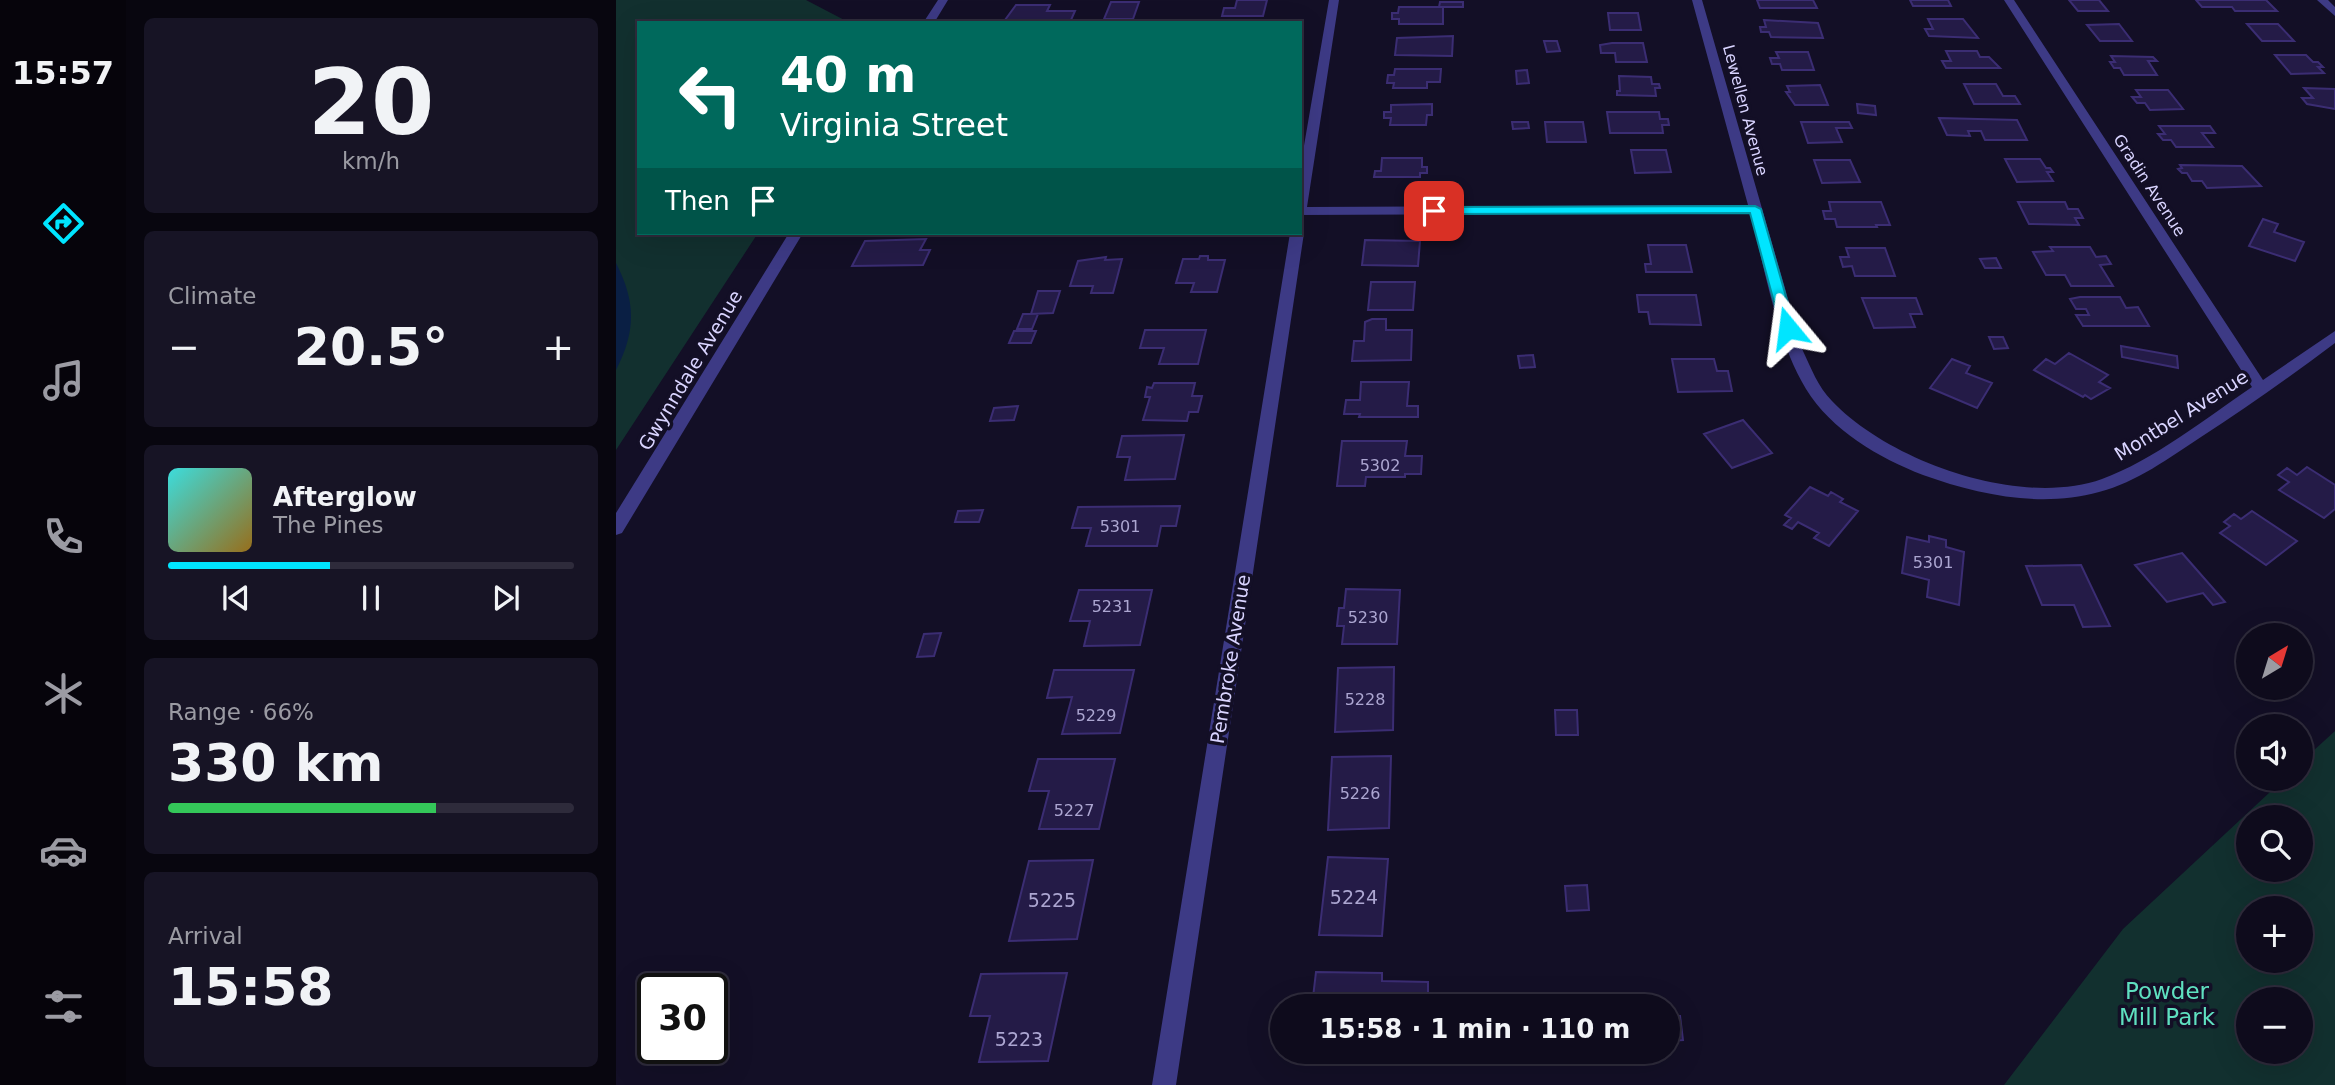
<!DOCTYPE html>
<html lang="en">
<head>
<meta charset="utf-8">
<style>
  :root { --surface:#0e0b1c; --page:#171425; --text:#f1f3f6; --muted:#9b9ba3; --line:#2e2b3b; --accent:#00e5ff }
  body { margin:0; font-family:"DejaVu Sans",sans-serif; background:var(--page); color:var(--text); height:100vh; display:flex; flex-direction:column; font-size:26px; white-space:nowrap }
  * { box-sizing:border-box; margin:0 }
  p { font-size:23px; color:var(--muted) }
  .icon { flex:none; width:38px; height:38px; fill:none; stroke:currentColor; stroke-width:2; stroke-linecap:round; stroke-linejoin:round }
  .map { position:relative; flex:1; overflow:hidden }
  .side { display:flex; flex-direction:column; gap:18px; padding:18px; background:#08060f; width:490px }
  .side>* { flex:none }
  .top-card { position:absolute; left:21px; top:21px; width:665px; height:214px; border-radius:0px; box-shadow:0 7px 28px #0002,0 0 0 2px var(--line); background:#00695c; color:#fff; overflow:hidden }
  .needle { width:46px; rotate:38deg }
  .controls { position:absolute; left:1620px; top:623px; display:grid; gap:14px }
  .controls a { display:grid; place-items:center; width:77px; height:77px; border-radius:50%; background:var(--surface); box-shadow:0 7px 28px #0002,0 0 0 2px var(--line); font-size:35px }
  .speed { position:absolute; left:21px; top:973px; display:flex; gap:14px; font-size:35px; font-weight:700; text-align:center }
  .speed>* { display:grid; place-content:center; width:91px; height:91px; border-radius:50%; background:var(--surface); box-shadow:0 7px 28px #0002,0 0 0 2px var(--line); line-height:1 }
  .speed .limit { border:4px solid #111; border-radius:10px; background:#fff; color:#111 }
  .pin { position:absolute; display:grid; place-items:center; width:60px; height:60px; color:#fff; margin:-30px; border-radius:14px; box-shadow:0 4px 10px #0006 }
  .me { position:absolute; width:77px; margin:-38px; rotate:344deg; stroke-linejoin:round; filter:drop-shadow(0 0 5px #0008) }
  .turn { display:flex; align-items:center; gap:24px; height:147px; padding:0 28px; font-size:32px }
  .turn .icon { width:91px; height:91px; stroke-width:2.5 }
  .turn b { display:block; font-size:49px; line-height:60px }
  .then { display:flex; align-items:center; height:66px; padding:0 28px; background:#0003; gap:14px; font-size:26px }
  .big { font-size:52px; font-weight:600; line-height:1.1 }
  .side .tile { flex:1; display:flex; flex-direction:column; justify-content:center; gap:10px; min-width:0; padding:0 24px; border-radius:10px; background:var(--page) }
  .side .dial { align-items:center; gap:0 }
  .dial b { font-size:91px; line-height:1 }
  .song { display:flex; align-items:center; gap:21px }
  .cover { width:84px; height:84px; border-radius:10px; background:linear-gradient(135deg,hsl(180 70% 55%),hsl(40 70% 35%)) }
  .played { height:7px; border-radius:4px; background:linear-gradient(90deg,var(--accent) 40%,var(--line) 40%) }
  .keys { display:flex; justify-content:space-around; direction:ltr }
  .heat { display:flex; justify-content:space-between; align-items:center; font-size:38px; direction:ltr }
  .charge { height:10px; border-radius:5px; background:linear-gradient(90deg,#34c759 66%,var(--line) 0) }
  .trip { position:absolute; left:654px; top:994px; width:410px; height:70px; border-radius:35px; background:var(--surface); box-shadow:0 7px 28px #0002,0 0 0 2px var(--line); font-weight:600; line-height:70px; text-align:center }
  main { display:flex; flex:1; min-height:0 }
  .tab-bar { display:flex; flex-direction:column; width:126px; justify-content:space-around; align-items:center; background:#06040b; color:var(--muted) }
  .tab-bar .icon { width:49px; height:49px }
  .tab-bar .on { color:var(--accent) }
  .tab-bar b { font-size:32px; color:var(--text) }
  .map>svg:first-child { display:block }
  .green { fill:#12302f; fill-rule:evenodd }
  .water { fill:#0a1f44 }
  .building { fill:#241b47; stroke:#3b2d73; stroke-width:2 }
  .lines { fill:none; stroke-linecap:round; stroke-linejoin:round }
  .minor { fill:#3d3a85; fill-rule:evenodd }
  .tertiary { fill:#3d3a85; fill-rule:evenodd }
  .route { fill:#00e5ff; stroke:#0095a6; stroke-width:2 }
  .labels { text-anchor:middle; stroke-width:7; stroke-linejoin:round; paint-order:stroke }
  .far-street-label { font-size:16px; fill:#d9d4ff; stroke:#130f26 }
  .number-label { font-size:16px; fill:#aca6d1 }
  .street-label { font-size:19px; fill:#d9d4ff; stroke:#130f26 }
  .near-number-label { font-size:19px; fill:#aca6d1 }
  .near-park-label { font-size:23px; fill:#5fe0c0; stroke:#130f26 }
</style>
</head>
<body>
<main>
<nav class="tab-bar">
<b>15:57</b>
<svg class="icon on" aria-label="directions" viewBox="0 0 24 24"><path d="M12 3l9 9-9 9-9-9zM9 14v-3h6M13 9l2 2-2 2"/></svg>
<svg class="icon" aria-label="music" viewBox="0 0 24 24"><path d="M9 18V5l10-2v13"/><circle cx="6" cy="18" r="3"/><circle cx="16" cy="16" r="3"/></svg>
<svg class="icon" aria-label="phone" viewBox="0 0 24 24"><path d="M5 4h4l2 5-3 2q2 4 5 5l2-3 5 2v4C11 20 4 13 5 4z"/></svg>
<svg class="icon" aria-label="climate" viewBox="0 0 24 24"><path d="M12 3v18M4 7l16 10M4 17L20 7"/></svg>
<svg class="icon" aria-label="car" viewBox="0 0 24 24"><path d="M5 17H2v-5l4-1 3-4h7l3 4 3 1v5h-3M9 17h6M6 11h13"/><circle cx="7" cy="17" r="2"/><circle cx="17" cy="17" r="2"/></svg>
<svg class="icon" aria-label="filters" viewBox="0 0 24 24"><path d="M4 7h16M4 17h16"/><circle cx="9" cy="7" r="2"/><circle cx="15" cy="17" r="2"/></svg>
</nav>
<section class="side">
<div class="tile dial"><b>20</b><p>km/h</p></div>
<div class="tile"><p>Climate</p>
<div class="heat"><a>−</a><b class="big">20.5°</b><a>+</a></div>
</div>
<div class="tile">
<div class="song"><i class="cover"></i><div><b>Afterglow</b><p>The Pines</p></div></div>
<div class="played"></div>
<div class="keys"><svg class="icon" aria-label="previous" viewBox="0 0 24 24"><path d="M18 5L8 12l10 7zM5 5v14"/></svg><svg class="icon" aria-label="pause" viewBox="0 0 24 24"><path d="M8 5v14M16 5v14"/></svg><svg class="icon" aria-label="next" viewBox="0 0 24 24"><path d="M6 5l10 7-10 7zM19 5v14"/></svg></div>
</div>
<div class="tile"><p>Range · 66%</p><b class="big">330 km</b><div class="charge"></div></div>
<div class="tile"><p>Arrival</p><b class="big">15:58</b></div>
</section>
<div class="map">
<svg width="1719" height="1085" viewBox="0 0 1719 1085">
  <rect width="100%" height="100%" fill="#130f26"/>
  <!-- green -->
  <path class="green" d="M0 0H190L234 23H23V233H142L0 450Z
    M1719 731V1085H1388L1507 929 1668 779H1685V762ZM1633 817H1685V870H1633ZM1633 908H1685V961H1633ZM1633 999H1685V1052H1633Z"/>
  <!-- water -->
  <path class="water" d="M0 263C20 302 20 331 0 370Z"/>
  <!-- building -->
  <path class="building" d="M621 0H651L647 16H606L608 8H619Z
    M1141 0H1197L1201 8H1144Z
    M1294 0H1332L1335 6H1297Z
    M1453 0H1483L1492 11H1462Z
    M1580 0H1650L1661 11H1619L1616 7H1586Z
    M495 2H523L517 19H488Z
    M824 2H847V7H823Z
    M400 5H434L431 11H459L455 20H389Z
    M783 7H827V24H783V19H776V13H782Z
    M992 13H1022L1025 30H994Z
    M1312 19H1347L1362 38 1313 36 1309 29H1317Z
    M1148 20 1202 23 1207 38 1155 37 1153 32H1145L1144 27H1150Z
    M1503 24 1516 41H1484L1471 25Z
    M1631 24H1662L1678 41H1646Z
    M837 36 836 56 779 55 781 38Z
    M928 41H941L944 51 931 52Z
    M996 43H1027L1031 62H1000L999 53H985L984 45Z
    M1330 51H1361L1364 57H1373L1384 68H1330L1326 61H1335Z
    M1160 52H1192L1198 70H1166L1164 64H1156L1154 58H1163Z
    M1659 55H1690L1697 62H1702L1707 67H1702L1708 73 1675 74Z
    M1495 56 1537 57 1541 61H1532L1541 75H1508L1504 68H1498L1494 62H1499Z
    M779 69H825L824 82H811V88H777L778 83H771L772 75H778Z
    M911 70 913 83 901 84 900 71Z
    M1003 76 1035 77 1036 84H1043L1044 88H1039L1040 96 1001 95V91H1004Z
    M1348 84H1380L1387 96H1399L1404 104H1358Z
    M1204 85 1212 105H1179L1170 92H1174L1171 86Z
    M1688 88 1719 89V109L1691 104 1686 98H1697Z
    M1520 90H1552L1567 109 1534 110 1529 103H1521L1516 97H1525Z
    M816 104V115H811L810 125H774L775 118H768V112H775V105Z
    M1241 104 1259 106 1260 115 1242 113Z
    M991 112H1043L1044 119H1052L1053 125H1046L1047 133H994Z
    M1323 118 1401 120 1411 140H1369L1365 131H1352L1354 136 1331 135Z
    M896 122H912L913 128 897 129Z
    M929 122H967L970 142H931Z
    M1185 122H1233L1236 128H1220L1226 142 1192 143Z
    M1543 126H1594L1599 133H1586L1597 147H1560L1555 140H1547L1542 134H1549Z
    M1015 150H1050L1055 172 1019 173Z
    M766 158H806V167H811V173H804V177H758L759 171H765Z
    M1389 159H1424L1430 168H1434L1437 172H1431L1437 181 1401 182Z
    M1198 160H1234L1244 182 1206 183Z
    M1564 165 1626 166 1645 186 1591 188 1586 181H1576L1571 173H1566L1562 169 1566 168Z
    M1213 202H1265L1274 225H1260L1261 227H1221L1219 219H1209L1207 211H1215Z
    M1402 202H1449L1452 209H1462L1467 218H1459L1463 225 1413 224Z
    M1647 219 1662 224 1658 232 1688 242 1679 261 1633 246Z
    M310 239 304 250H314L307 265 236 266 249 241Z
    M749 240 804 241 802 266 746 265Z
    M1032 245H1070L1076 272H1030L1029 264H1035Z
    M1434 247H1474L1480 257 1490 256 1495 264 1484 265 1497 286H1455L1449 275H1430L1417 252 1437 251Z
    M1230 248H1269L1279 276H1239L1236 266 1227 267 1224 257H1233Z
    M584 256H592V260H609L601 292H575L578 283H560L567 259H583Z
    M490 257 489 260 506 259 497 293H475L477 286H454L462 261Z
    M1380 258 1385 268H1369L1364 259Z
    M755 282H799L797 310H752Z
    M422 291H444L437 313 415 314Z
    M1021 295H1080L1085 325 1034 324 1032 312H1023Z
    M1464 297H1504L1510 308 1522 307 1533 326H1467L1460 315H1473L1470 309H1460L1454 299Z
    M1246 298H1300L1306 314H1294L1299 327 1258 328Z
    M407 314H422L416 329H401Z
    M756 319H770V330H796L795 360 736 361 738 341H748L749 322Z
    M529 330H590L582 364H543L548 348H524Z
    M398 331H420L415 343H393Z
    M1373 337H1387L1392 348 1378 349Z
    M1505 346 1561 356 1562 368 1506 357Z
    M1453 353 1492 375 1483 382 1494 388 1475 399 1469 395 1467 397 1418 370 1430 359 1439 364Z
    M917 355 919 367 904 368 902 356Z
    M1056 359H1098L1101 371H1112L1116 391 1062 392Z
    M1336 359 1354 366 1350 373 1376 383 1361 408 1314 388Z
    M745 382H793L791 406H802V417H743L744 414H728L730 400H744Z
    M538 383H579L576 396H586L582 412H573L571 421 527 420 534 397H529L531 387 536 388Z
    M402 406 398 420 374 421 378 408Z
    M1127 420 1156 453 1116 468 1088 434Z
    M568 435 559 479 509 480 514 457H501L506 436Z
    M726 441H791L789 456H806L805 474H789V477H750L749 486H721Z
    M1691 467 1719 485V509L1708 518 1663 490 1673 482 1662 475 1671 468 1681 475Z
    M1194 487 1212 496 1215 492 1227 499 1224 502 1242 511 1213 546 1198 538 1203 533 1182 522 1176 529 1168 525 1175 518 1169 515Z
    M564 506 560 526H545L541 546H470L475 528H456L462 507Z
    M367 510 363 522H339L342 511Z
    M1636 511 1681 541 1650 565 1604 533 1614 526 1608 522 1618 514 1625 519Z
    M1313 536 1330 540V547L1348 552 1343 605 1311 597 1313 580 1286 573 1291 537 1313 542Z
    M1566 553 1609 602 1597 605 1587 593 1551 602 1519 565Z
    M1465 565 1494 626 1467 627 1458 605H1426L1410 566Z
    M730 589 784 590 781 644H726L728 626H721L723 608H728Z
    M463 590H536L524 645 468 646 474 621H454Z
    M325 633 318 656 301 657 308 634Z
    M778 667 777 730 719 732 722 668Z
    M438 670H518L504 733 446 734 456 697 431 698Z
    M939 710H961L962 735H940Z
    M775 756 773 828 712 830 716 757Z
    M422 759H499L483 829H423L433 791H413Z
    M712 857 772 859 766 936 703 935Z
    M477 860 461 939 393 941 413 861Z
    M971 885 973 910 951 911 949 886Z
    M700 972 766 973V981L812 982V1006H696Z
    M451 973 432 1061 363 1062 374 1016H354L365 974Z
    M1052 1016H1064L1067 1040 1052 1041Z
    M692 1052H762V1060L692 1059Z"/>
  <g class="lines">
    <!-- minor -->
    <path class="minor" d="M713 0H723L691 207 1132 205 1076 0H1086L1187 351C1195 368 1202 387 1216 401 1274 462 1405 508 1486 479 1536 461 1592 417 1636 387L1388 0H1398L1647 380 1719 331V343C1675 376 1631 407 1585 437 1553 458 1521 482 1483 492 1425 508 1363 495 1307 475 1263 458 1215 430 1190 389 1159 337 1150 271 1134 213L684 215V169Z
      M1701 0H1712L1719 7V16Z
      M684 230 688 233 560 1085H536L674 233H684Z"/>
    <!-- tertiary -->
    <path class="tertiary" d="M322 0H332L318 23H307Z
      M173 233H187L6 533 0 535V513Z"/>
  </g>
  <!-- route -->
  <path class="route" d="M1139 206 1145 209 1179 328 1177 331 1172 332 1165 328 1134 213 818 214 812 211 818 207Z"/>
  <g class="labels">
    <!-- far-street labels -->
    <g class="far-street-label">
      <text transform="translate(1130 110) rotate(75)" y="6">Lewellen Avenue</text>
      <text transform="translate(1534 185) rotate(57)" y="6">Gradin Avenue</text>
    </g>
    <!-- number labels -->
    <g class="number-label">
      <text x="764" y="471">5302</text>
      <text x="504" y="532">5301</text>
      <text x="1317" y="568">5301</text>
      <text x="496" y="612">5231</text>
      <text x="752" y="623">5230</text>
      <text x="749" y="705">5228</text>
      <text x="480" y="721">5229</text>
      <text x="744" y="799">5226</text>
      <text x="458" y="816">5227</text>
    </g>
    <!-- street labels -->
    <g class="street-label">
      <text transform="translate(74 370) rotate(-59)" y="7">Gwynndale Avenue</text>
      <text transform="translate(1565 415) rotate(-32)" y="7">Montbel Avenue</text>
      <text transform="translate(614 659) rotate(-81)" y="7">Pembroke Avenue</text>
    </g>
    <!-- near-number labels -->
    <g class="near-number-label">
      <text x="738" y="904">5224</text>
      <text x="436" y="907">5225</text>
      <text x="403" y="1046">5223</text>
    </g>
    <!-- near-park labels -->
    <g class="near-park-label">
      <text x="1551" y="999">Powder<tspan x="1551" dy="26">Mill Park</tspan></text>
    </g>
  </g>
</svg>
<div class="controls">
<a><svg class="needle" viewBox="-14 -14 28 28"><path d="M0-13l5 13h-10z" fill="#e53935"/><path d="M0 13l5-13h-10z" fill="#9b9ba3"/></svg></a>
<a><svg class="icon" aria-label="sound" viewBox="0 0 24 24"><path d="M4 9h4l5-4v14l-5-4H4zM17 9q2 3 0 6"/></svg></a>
<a><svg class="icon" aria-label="search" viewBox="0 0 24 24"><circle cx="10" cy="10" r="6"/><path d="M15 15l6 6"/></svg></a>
<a>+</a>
<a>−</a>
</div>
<div class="speed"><div class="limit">30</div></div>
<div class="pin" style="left:818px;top:211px;background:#d93025"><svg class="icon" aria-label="arrive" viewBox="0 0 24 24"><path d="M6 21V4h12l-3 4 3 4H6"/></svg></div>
<svg class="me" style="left:1172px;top:328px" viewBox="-20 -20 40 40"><path d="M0-17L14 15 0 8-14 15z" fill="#00e5ff" stroke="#fff" stroke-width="4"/></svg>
<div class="trip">15:58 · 1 min · 110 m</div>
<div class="top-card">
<div class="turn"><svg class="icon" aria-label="left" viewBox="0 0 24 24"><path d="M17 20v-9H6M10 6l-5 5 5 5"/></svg><div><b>40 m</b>Virginia Street</div></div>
<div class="then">Then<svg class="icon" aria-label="arrive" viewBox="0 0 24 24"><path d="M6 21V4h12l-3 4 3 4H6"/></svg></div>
</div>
</div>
</main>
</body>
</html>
